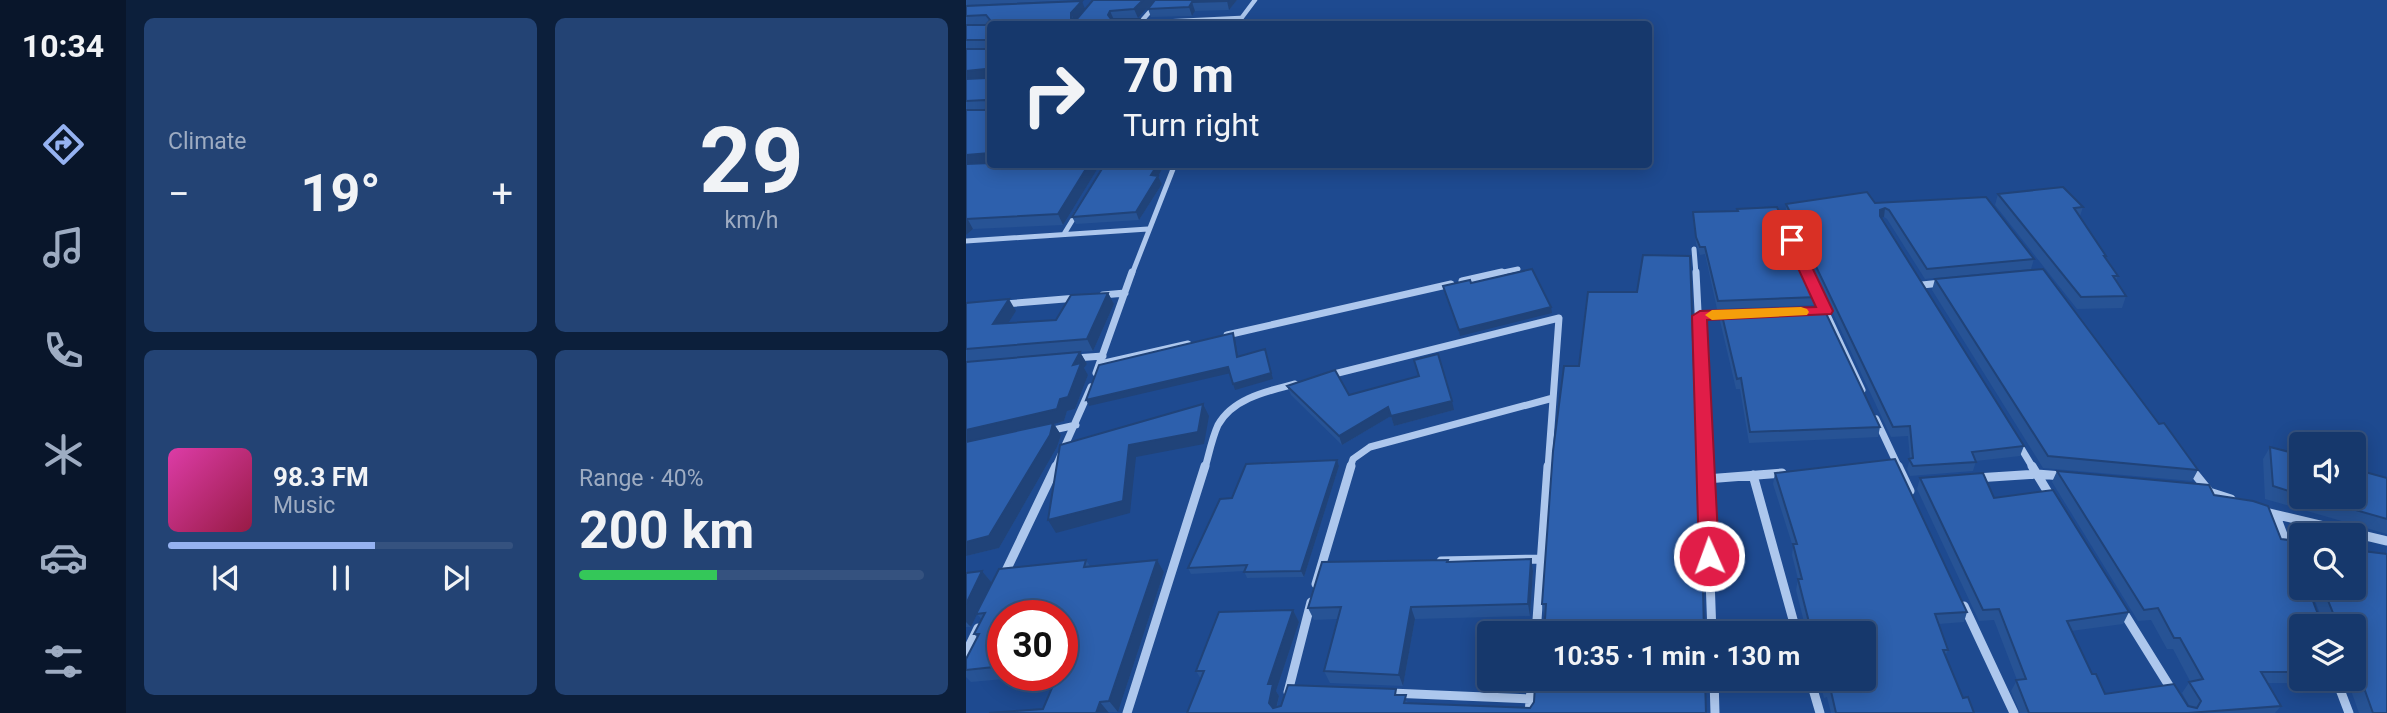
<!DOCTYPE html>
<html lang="en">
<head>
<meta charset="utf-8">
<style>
  :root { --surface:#16386c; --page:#234374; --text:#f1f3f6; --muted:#9eacc2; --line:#35527f; --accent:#95b2f1 }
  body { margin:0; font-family:Roboto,sans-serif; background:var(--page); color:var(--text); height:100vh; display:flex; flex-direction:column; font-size:26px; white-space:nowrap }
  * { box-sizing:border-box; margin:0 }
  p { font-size:23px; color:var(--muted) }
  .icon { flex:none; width:38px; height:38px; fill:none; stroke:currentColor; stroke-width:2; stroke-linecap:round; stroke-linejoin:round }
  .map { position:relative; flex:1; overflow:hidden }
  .details { display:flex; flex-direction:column; gap:18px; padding:18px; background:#0c1f3b; width:840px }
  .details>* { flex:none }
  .guide { position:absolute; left:21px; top:21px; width:665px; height:147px; border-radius:7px; box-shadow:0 4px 18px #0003,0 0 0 2px var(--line); background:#16386c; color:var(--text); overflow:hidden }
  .fabs { position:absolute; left:1323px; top:432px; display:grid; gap:14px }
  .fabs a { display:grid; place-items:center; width:77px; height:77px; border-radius:7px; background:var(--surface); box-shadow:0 4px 18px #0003,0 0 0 2px var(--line); font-size:35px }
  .speed { position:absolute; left:21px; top:600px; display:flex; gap:14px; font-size:35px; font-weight:700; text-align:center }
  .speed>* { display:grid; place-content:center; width:91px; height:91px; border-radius:50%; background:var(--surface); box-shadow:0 4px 18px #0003,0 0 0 2px var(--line); line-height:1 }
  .speed .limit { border:10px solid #d22; background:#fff; color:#111 }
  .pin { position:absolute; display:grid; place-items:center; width:60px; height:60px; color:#fff; margin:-30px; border-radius:14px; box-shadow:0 4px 10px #0006 }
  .me { position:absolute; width:77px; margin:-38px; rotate:358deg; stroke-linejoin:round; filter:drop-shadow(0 0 5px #0008) }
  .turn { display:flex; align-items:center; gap:24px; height:147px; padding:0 21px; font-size:32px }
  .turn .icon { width:91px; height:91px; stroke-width:2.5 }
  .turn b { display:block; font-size:49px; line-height:60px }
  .big { font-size:52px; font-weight:700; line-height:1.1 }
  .details .tile { flex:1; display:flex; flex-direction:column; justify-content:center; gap:10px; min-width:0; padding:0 24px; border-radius:10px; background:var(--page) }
  .details .dial { align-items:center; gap:0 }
  .dial b { font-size:91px; line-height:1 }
  .song { display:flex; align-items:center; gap:21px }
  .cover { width:84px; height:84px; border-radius:10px; background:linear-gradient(135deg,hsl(320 70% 55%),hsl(340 70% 35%)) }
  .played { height:7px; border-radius:4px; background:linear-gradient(90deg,var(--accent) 60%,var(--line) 60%) }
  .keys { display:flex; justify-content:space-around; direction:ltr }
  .heat { display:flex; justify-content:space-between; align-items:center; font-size:38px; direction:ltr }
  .charge { height:10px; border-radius:5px; background:linear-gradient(90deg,#34c759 40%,var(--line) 0) }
  .details .tiles { flex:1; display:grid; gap:18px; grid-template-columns:repeat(2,1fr) }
  .trip { position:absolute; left:511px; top:621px; width:399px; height:70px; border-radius:7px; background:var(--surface); box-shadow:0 4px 18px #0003,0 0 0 2px var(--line); font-weight:700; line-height:70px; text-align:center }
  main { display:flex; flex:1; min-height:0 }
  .dock { display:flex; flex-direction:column; width:126px; justify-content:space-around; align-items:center; background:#09162b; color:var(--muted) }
  .dock .icon { width:49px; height:49px }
  .dock .current { color:var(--accent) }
  .dock b { font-size:32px; color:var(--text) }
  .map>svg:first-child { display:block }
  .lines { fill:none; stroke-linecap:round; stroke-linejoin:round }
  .minor-far3 { stroke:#adc7ed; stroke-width:4.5 }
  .minor-far2 { stroke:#adc7ed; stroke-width:5 }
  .minor-far1 { stroke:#adc7ed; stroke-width:7 }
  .minor { stroke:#adc7ed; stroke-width:9 }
  .wall { fill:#275395 }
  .shaded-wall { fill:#204379 }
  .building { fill:#2d60ad; stroke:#204379; stroke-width:2 }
  .route { fill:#e11d48; stroke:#92132f; stroke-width:2 }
  .slow { fill:#f59e0b }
</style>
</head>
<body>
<main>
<nav class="dock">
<b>10:34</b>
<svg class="icon current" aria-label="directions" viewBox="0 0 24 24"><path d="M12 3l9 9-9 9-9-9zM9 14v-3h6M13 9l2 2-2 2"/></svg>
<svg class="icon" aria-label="music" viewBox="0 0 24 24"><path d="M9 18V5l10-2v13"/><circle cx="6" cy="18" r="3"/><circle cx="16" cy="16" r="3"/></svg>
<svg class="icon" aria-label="phone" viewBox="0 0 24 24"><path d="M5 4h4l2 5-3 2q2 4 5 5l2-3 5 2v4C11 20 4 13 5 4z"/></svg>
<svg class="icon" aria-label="climate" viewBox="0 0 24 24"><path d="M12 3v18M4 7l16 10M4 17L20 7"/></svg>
<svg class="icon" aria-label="car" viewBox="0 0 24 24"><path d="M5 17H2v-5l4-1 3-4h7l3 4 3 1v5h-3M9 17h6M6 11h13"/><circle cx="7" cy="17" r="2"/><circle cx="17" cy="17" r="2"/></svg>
<svg class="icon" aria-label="filters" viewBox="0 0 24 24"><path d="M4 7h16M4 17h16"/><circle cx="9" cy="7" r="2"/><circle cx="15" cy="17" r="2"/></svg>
</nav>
<section class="details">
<div class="tiles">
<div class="tile"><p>Climate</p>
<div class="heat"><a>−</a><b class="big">19°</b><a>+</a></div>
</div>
<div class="tile dial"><b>29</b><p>km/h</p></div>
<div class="tile">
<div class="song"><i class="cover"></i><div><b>98.3 FM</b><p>Music</p></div></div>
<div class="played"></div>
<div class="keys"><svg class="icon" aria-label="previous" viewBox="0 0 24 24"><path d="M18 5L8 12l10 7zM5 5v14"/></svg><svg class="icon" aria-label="pause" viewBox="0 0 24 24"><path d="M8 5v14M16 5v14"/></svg><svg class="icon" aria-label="next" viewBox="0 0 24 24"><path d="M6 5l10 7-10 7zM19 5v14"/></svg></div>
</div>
<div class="tile"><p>Range · 40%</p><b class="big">200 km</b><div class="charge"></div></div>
</div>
</section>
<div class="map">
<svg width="1421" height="713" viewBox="0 0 1421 713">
  <rect width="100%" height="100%" fill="#1e4a90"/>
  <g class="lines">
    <!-- minor-far3 -->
    <path class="minor-far3" d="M150 24 274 18
      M173 24 194 0
      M271 24 289 0"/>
    <!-- minor-far2 -->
    <path class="minor-far2" d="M818 223 842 274
      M98 234 112 211
      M0 241 182 229
      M728 249 730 274
      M166 274 209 164
      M528 274 552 269"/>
    <!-- minor-far1 -->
    <path class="minor-far1" d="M730 272 740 468
      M841 272 896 390
      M496 281 536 272
      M956 285 975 283
      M137 295 159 293
      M39 304 111 298
      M734 316 764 314
      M261 335 485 284
      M109 358 137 356
      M134 364 222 344
      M130 373 166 272
      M364 375 593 318 582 468
      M910 419 933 468
      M83 431 110 425
      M1052 443 1067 468
      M89 468 125 387
      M239 468C243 454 246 438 252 425 267 398 302 391 329 384
      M384 468 387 459 404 447 587 398"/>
    <!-- minor -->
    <path class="minor" d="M740 466 746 634
      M932 466 944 491
      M1066 466 1086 499
      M1225 469 1242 490
      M787 475 831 634
      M1010 478 1071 474 1096 476
      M740 479 816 473
      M1237 490 1265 499
      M1299 512 1421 541
      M1310 516 1322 548
      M475 561 577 559
      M37 577 90 466
      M350 584 385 466
      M998 606 1048 713
      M1156 610 1207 692
      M570 634 582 466
      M0 653 12 628
      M748 679 749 713
      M844 679 854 713
      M1370 679 1383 713
      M322 692 345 602
      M425 693 564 699
      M161 713 239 466
      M563 713 566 679"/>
  </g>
  <!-- wall -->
  <path class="wall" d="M0 0H112L0 5Z
    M189 0 172 18 24 24V164L132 168 97 225 7 229 0 235V6L119 9Z
    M189 0H271L263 10 229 11 226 16 185 17 182 9Z
    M192 176 196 184 173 220 110 224 106 217Z
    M1032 194 1117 207 1114 216 1140 256V258L1152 276 1150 280 1160 296 1156 308 1111 309 1029 205Z
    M909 203 1068 259 1065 269 959 279 921 219 918 217 915 218 1058 446 1054 456 1010 461 1007 471 944 476 941 469 944 459 942 436 925 437 820 213V204Z
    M771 209 851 297 850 305 751 309 739 254 734 255 730 244 727 212 771 211Z
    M969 279 1193 424 1232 470 1226 481 1077 468 966 290Z
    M142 293 148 304 127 351 114 352 121 364 118 368 122 375 109 409 101 411 98 421 88 424 95 435 91 447 33 548 0 556V303L50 311 42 323 90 320Z
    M755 311 914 427 912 437 783 443 774 389H770L754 321Z
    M321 386 383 395 488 410 428 426 425 416 376 445 325 395Z
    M730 427 579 616H578L576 604Z
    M1304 447 1335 455V497H1388L1421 478V534L1299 499 1297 459Z
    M371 460 373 466 338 577 281 578 278 571 225 574 222 568 266 498Z
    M1091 471 1248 495 1315 539 1353 617 1356 619 1344 588H1388L1421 713H1393L1382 682 1378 679H1388V626H1335V679H1367L1364 683H1302L1315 706 1309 713H1054L1045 691 1051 680 1028 620 1013 621 951 489 954 478 1028 498 1163 612 1157 624 1105 631 1126 674 1139 694 1224 707 1216 693 1224 681 1207 649H1201L1185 620 1172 621 1086 482Z
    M809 473 1001 612 998 622 973 624 982 650 979 656 997 698 1008 713H865L861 697 858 698 853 679H898V634H841L830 590 832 579 826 555 827 547 807 484Z
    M1335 548V565L1331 554Z
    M565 559 567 571 564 616 449 619 437 686 364 683 358 671 371 619 348 620 342 608 482 560V562Z
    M120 560 124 566 191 560 198 572 152 712 23 713 77 709 96 676V616H37V676H70L5 682 0 677V670L11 637 8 634 16 620 11 614 5 627H0V573L16 571 26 583Z
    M327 610 333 622 310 691 313 696 311 707 433 695 443 703 564 708 568 702 572 685 740 713H221L235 679 230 671Z"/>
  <!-- shaded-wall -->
  <path class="shaded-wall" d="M177 0H189L172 18 168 9Z
    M262 0H271L263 10 261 1Z
    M116 1 119 9 109 24 105 13Z
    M226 2 229 11 226 16 223 7Z
    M144 11 148 20 145 24 142 15Z
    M173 19 175 24H168Z
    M19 69 24 78 0 81V71Z
    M24 153V164L0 167V155Z
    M123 164H130L132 168 97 225 92 214Z
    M192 164H199L188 183 185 175Z
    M192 176 196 184 173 220 170 212Z
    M919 208 918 217 913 219 914 210Z
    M1 218 7 229 0 235V219Z
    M142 293 148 304 127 351 121 339Z
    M43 299 50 311 34 336 27 324Z
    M585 307 586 313 494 336 493 330Z
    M267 333 269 339 273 363 271 357Z
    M299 349 307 379 269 390 267 384Z
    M114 352 121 364 118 368 122 375 109 409 101 411 98 421 88 424 95 435 91 447 33 548 0 556V430L94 399 107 365Z
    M262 367 265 373 123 406 120 400Z
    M486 401 488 410 428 426 425 416Z
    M237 404 243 416 238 444 170 457 164 513 90 533 82 520 163 445Z
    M422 407 425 416 376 445 373 436Z
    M371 460 373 466 338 577 335 571Z
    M565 559 567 571 564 616 562 604Z
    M191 560 198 572 152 712 143 701Z
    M16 571 26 583 5 627 0 622V604Z
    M445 607 449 619 437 686 433 675Z
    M327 610 333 622 310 691 313 696 309 713 303 703 302 684Z
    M134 702 143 713H130Z"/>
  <!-- building -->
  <path class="building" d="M127 0H177L168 9 144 11 142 15 145 19H173L168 24H24V153L0 155V110H19L24 105 19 100 0 101V79L20 78 24 74 19 69 0 71V49H20L24 45 20 40H0V25H20L24 20 20 15 0 16V6L116 1 105 13V18L110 20Z
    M189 0H262L261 1 226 2 223 7 182 9Z
    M24 163V164H123L92 214 0 219V164Z
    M139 164H192L185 175 192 176 170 212 106 217Z
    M1097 187 1117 207 1108 208 1140 256H1138L1152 276H1147L1160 296 1115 297 1032 194Z
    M901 192 909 203 1020 197 1068 259 961 269 923 210 919 208 914 210V216L1058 446 1006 452 1010 462 947 466 943 459 947 458 944 426 927 427 820 204Z
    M811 207 851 297 752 301 739 247H734L730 237 727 212 772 211 771 209Z
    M677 255 724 256 730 427H733L734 451 738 634H578L580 604H576L587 451 598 366H613L622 292H671Z
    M566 269 585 307 493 330 477 286 504 280 505 283Z
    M1077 269 1193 424 1198 423 1232 470 1082 456 969 279Z
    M142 293 121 339 0 349V303L43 299 27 324 90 320 105 295Z
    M857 307 914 427 784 432 775 378 771 379 755 311Z
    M267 333 271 357 299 349 305 373 267 384 262 367 120 400 133 365Z
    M114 352 107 365 115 363 102 397 94 399 91 409 0 430V362Z
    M472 354 486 401 425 416 422 407 373 436 321 386 369 370 383 395 453 376 448 360Z
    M237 404 232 432 163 445 157 501 82 520 94 445Z
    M87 423 84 435 23 536 0 542V442Z
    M1304 447 1335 455V495L1307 486Z
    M929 459 1001 612 969 614 982 650H977L997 698 1002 697 1008 713H870L864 687H860L858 679H898V634H846L832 579H836L827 544H831L809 473Z
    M371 460 335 571 278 572 281 565 222 568 254 499 266 498 280 464Z
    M1388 469 1421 478V519L1344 497H1388Z
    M1091 471 1243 485 1248 495 1287 501 1302 506 1315 539 1323 540 1335 570V588H1342L1353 617 1358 621 1365 620 1367 613 1357 588H1388V550L1421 554V713H1407L1392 671 1388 668V626H1335V672H1295L1315 706 1222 713H1063L1050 680 1060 679 1033 609 1017 610 954 478 1017 473 1028 498 1087 490 1163 612 1101 621 1126 674H1130L1139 694 1208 684 1222 706 1231 708 1235 701 1223 682 1237 679 1214 638H1208L1192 608 1178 610Z
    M565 559 562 604 445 607 433 675 358 671 375 607 342 608 356 562 482 560 481 562Z
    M120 560 118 567 191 560 143 701 134 702 130 713H23L77 709 91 676H96L97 660H96V616H37V666L0 670V659L13 634H8L19 613 10 614 33 569Z
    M16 571 0 604V573Z
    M327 610 302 684H307L303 703 307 708 315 706 322 685 430 689 429 695H440L438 703 564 708 568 702 569 685H572L573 679H739L740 713H221L238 671H230L253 612Z"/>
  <!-- route -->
  <path class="route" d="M826 236 833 240 867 311 865 314 741 320 753 556 750 562 743 564 736 562 733 556 726 316 734 311 850 307 819 240Z"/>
  <!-- slow -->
  <path class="slow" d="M835 307 841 309 843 312 841 315 746 320 739 315 746 310Z"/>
</svg>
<div class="fabs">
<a><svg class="icon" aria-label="sound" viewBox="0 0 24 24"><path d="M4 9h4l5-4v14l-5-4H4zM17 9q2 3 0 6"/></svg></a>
<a><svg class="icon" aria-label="search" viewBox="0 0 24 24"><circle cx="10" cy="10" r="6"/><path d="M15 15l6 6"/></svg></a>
<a><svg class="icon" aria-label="layers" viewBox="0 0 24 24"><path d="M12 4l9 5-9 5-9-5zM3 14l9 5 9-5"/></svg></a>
</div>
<div class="speed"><div class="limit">30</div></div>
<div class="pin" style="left:826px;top:240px;background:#d93025"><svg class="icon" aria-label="arrive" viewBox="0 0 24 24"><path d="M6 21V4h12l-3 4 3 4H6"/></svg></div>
<svg class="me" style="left:743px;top:556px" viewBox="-20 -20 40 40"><circle r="17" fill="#e11d48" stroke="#fff" stroke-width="3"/><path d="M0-11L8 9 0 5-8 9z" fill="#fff"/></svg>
<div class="trip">10:35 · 1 min · 130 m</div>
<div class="guide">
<div class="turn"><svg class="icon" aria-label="right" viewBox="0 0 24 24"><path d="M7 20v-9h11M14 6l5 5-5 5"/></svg><div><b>70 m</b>Turn right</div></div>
</div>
</div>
</main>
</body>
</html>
